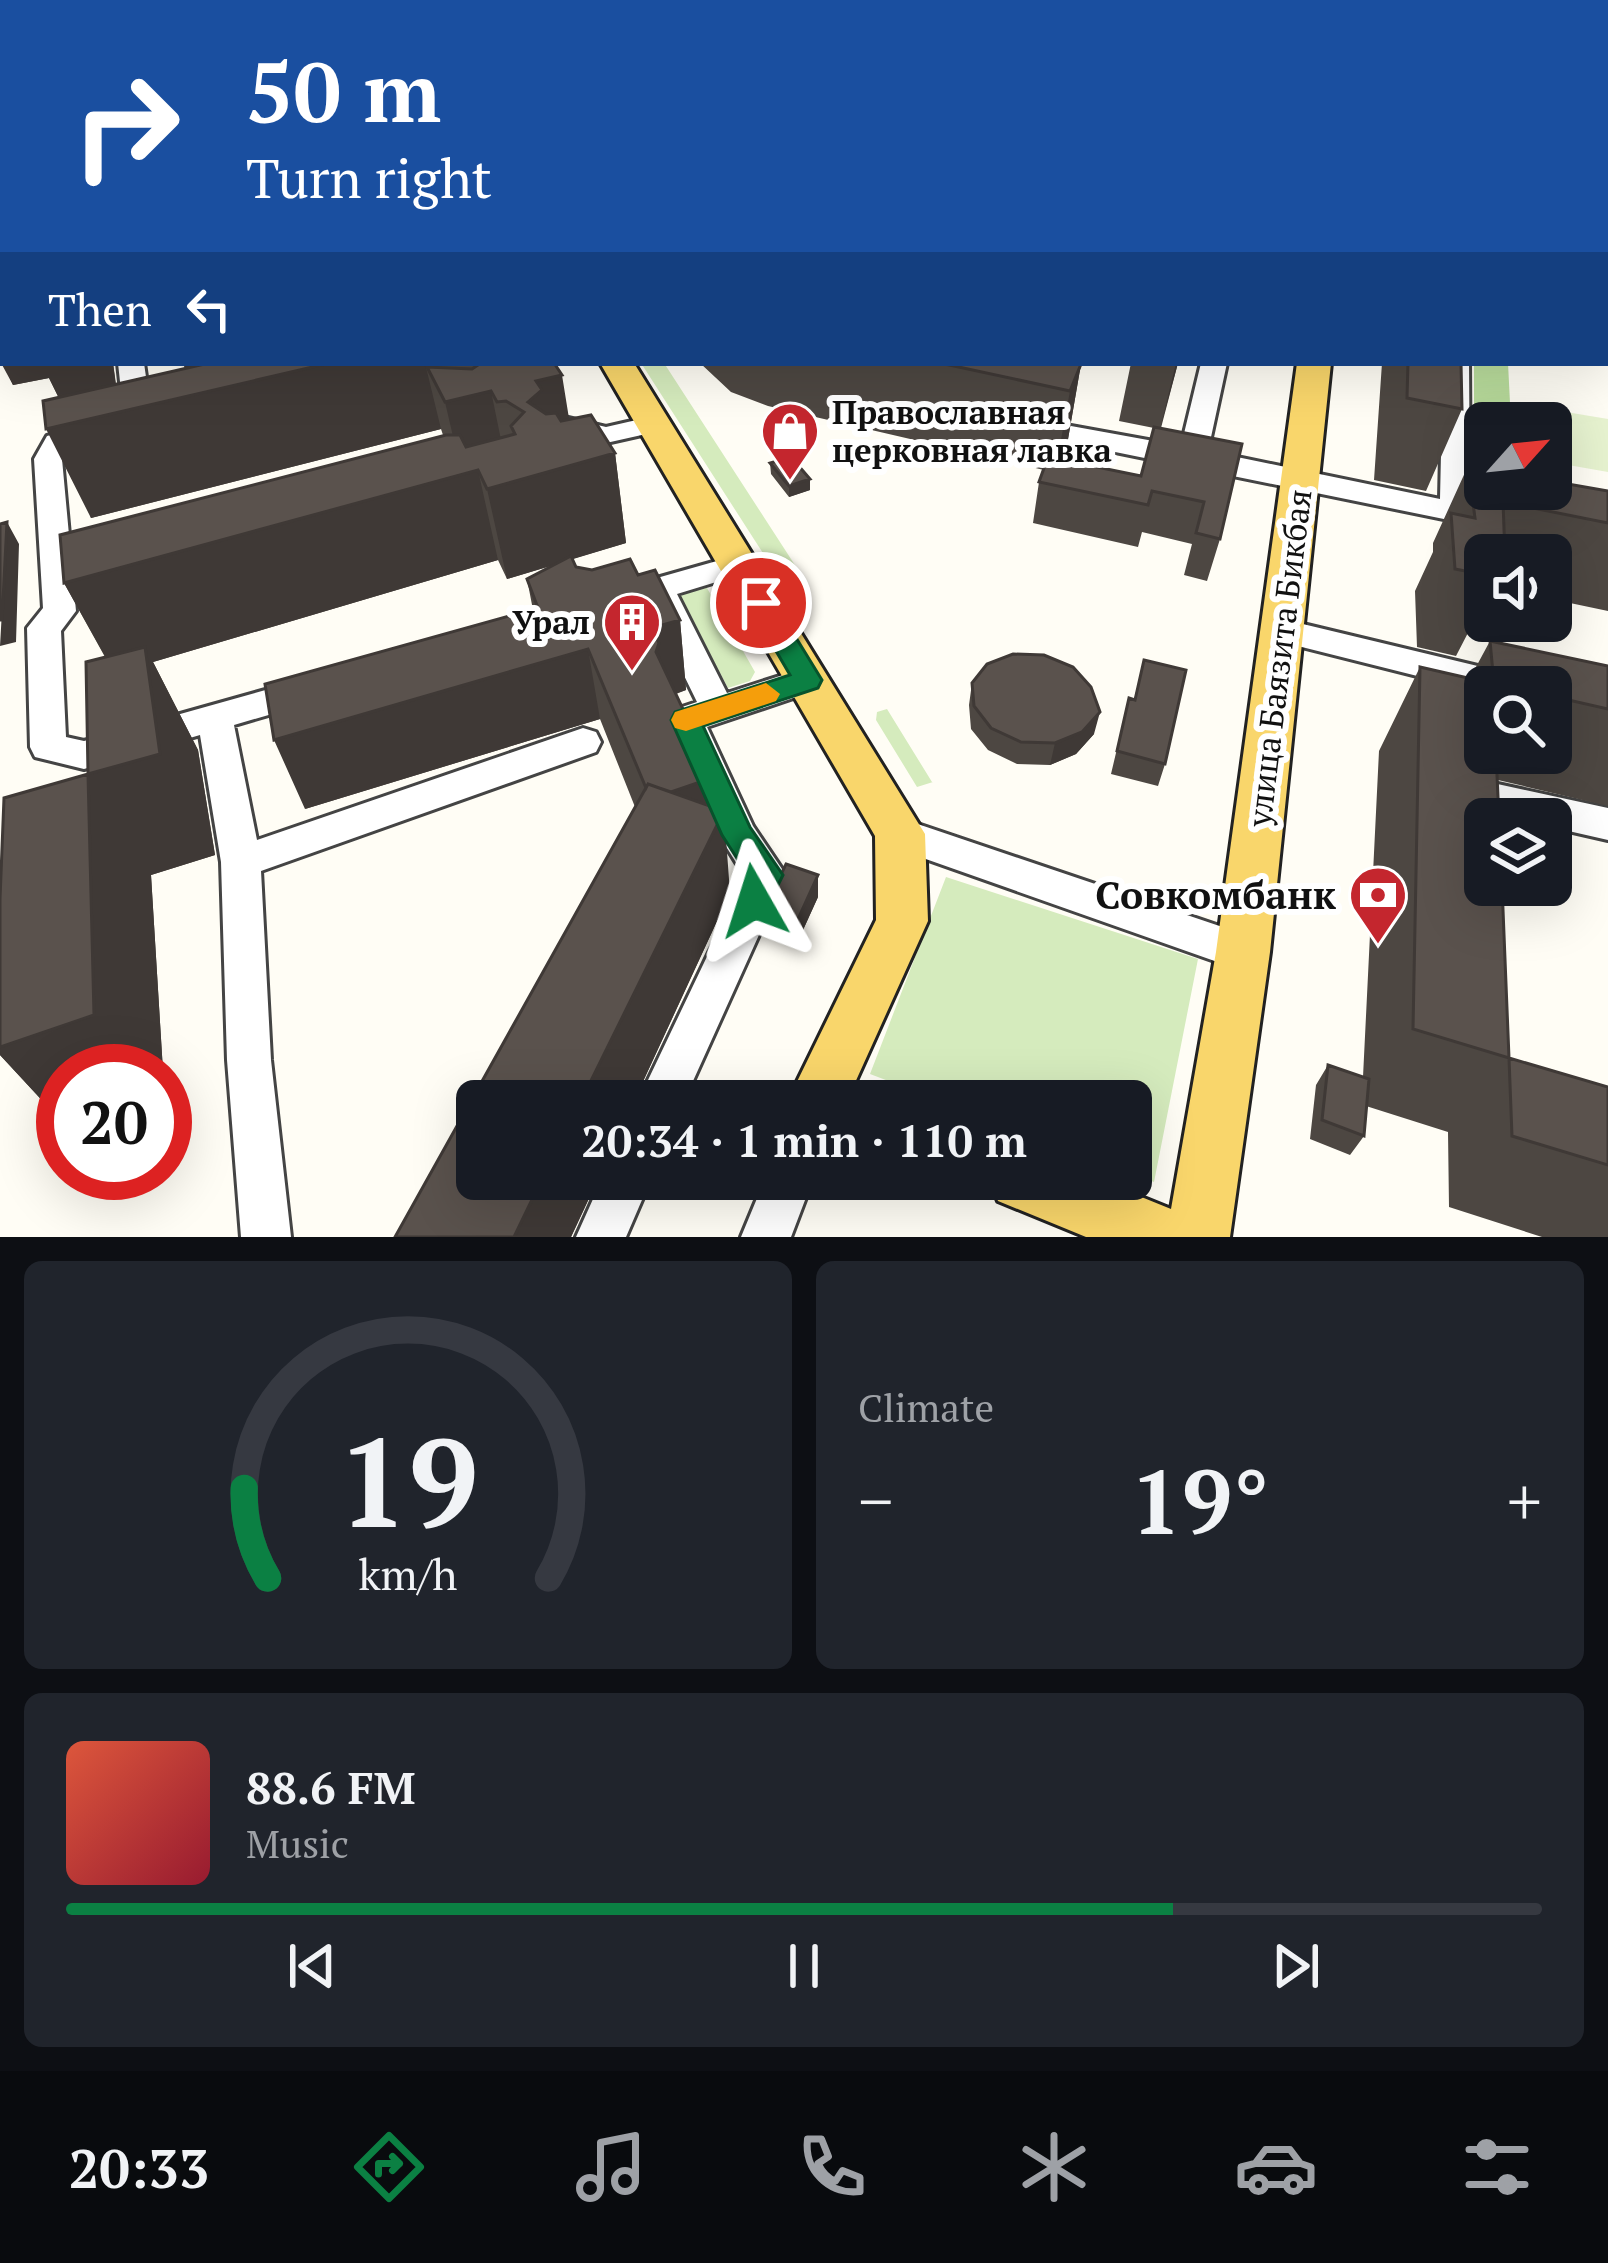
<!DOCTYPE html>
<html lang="en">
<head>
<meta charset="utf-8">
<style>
  :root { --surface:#171b24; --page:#20242c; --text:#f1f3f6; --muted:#9ea1a6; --line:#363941; --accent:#0b8043 }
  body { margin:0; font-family:"PT Serif",serif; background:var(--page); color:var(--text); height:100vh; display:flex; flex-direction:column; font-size:45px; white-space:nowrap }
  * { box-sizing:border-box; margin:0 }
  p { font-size:39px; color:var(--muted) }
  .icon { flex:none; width:66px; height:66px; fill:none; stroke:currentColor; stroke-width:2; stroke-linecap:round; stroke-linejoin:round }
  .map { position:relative; height:1237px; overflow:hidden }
  .panel { display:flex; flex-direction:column; gap:24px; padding:24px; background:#0d0f14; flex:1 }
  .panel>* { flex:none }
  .hud { position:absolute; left:0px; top:0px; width:1608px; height:366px; box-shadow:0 12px 48px #0002; background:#1a4fa0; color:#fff; overflow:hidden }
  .needle { width:78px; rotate:63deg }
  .controls { position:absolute; left:1464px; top:402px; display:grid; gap:24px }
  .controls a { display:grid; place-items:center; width:108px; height:108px; border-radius:18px; background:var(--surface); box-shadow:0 12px 48px #0002; font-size:60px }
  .speed { position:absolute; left:36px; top:1044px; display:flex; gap:24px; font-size:60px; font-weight:700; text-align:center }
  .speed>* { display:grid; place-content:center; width:156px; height:156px; border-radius:50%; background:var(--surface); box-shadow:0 12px 48px #0002; line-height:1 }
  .speed .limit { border:18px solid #d22; background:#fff; color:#111 }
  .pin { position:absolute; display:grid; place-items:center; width:102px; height:102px; color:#fff; margin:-51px; border:6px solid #fff; border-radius:50%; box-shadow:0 3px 12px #0007 }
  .me { position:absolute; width:132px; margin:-66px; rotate:354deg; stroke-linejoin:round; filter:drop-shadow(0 0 9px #0008) }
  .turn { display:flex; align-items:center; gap:42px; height:252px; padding:0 48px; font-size:54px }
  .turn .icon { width:156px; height:156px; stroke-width:2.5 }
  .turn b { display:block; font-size:84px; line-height:102px }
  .then { display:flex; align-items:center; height:114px; padding:0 48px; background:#0003; gap:24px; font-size:45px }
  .big { font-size:90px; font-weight:800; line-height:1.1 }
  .panel .widget { flex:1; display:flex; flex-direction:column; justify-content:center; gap:18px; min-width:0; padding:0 42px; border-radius:18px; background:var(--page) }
  .panel .dial { align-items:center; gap:0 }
  .dial svg { height:312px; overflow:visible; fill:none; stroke:var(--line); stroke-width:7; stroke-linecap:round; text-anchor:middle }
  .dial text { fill:var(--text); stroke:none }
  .song { display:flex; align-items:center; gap:36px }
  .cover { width:144px; height:144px; border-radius:18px; background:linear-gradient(135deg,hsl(10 70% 55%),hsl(350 70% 35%)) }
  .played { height:12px; border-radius:6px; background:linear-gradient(90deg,var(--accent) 75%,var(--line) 75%) }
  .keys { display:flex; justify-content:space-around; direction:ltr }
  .heat { display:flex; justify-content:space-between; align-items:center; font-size:66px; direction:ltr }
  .panel .tiles { flex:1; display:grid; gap:24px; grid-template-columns:1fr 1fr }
  .widget:last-child { grid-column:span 2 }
  .trip { position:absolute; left:456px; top:1080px; width:696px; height:120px; border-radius:18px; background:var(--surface); box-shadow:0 12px 48px #0002; font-weight:800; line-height:120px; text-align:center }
  .menu { display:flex; height:192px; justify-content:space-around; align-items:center; background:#090b0e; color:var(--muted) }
  .menu .icon { width:84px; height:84px }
  .menu .selected { color:var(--accent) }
  .menu b { font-size:54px; color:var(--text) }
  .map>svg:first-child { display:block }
  .green { fill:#d5ebbd }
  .forest { fill:#b9dc9c }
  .pitch { fill:#e6f2cf }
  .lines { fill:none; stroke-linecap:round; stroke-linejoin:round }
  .minor-casing { stroke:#444; stroke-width:6 }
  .major-casing { stroke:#222; stroke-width:6 }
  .minor { fill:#fff; fill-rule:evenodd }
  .major { fill:#f9d66b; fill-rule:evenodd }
  .wall { fill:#4d4742; fill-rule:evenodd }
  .shaded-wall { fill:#3f3936 }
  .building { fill:#5a524d; stroke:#3f3936; stroke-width:3 }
  .route { fill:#0b8043; stroke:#07532c; stroke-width:3 }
  .slow { fill:#f59e0b }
  .labels { text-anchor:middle; stroke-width:12; stroke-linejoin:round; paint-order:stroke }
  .poi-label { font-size:33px; font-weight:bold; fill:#111; stroke:#fff; text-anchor:start }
  .street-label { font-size:33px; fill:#111; stroke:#fff }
  .near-poi-label { font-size:39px; font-weight:bold; fill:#111; stroke:#fff; text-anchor:end }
</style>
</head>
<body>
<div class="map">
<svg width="1608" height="1237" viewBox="0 0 1608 1237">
  <rect width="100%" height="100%" fill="#fffdf5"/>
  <!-- green -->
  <path class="green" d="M641 363H664L802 576 775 572Z
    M696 583 707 588 755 672 750 681 728 688 675 589Z
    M887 709 932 782H933L917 787 876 720 877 712Z
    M946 877 1198 959 1154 1182 1131 1173V1101H941L870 1074Z"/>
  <!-- forest -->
  <path class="forest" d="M1474 363H1508L1511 423H1485V466L1474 463Z"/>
  <!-- pitch -->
  <path class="pitch" d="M1542 408 1608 419V472L1551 462V423H1544Z"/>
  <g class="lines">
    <defs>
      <path id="minor" d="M63 0H79V3H63Z
        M782 0H800L802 3H784Z
        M1331 0H1363L1365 3H1333Z
        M1605 48H1608V58H1605Z
        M1605 74H1608V86H1605Z
        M3 145V157L0 158V146Z
        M1605 170H1608V182H1605Z
        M0 186H3V198H0Z
        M118 363H144L152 419 148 425 138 427 124 419Z
        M1201 363H1227L1208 451 1440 499 1443 363H1469L1470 505 1499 511 1503 518 1488 528 1027 434 1013 426 1027 418 1181 446Z
        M654 416 668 424 664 430 606 443 554 431 550 425 564 417 606 427Z
        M92 424 106 432 102 438 68 448 62 459 76 611 61 631 66 737 84 741 308 678 320 682 325 691 320 700 234 725 257 840 583 728 596 732 601 742 596 752 261 871 271 1060 291 1237H241L227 1060 221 862 200 735 84 769 35 757 30 747 27 628 43 608 34 459 47 436Z
        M738 555 749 558 754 565 749 572 677 594 727 693 808 667 820 671 825 680 820 689 707 727 753 826 786 875 684 1101H638L745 877 719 835 668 720 673 710 697 702 648 602 622 610 611 607 606 599 611 591Z
        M1282 619 1511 674 1523 678 1528 687H1485V693L1270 639 1265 631 1270 623Z
        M1470 778 1608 808V840L1551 827V819L1488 812 1484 820 1471 824 1458 820 1451 793 1457 782Z
        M900 818 1258 939 1264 952 1258 965 1243 971 886 845 881 834 886 823Z
        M602 1179H651L626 1237H576Z
        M765 1179H813L791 1237H741Z"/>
      <path id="major" d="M394 0H414L416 3H396Z
        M600 363H634L925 834 928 921 854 1085 860 1101H792L790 1096 876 920 875 836Z
        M1297 363H1331L1270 952 1230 1237H1086L998 1201 989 1179H1097L1171 1209 1216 952Z"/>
    </defs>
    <!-- minor casing -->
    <use href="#minor" class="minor-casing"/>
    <!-- major casing -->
    <use href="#major" class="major-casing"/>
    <!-- minor -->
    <use href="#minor" class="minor"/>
    <!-- major -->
    <use href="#major" class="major"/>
  </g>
  <!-- wall -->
  <path class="wall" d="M804 0H953V3H807Z
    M1441 0H1553L1552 3H1423L1440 2Z
    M1568 0H1608V46H1605V3H1568Z
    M3 363H113L116 384 185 368 183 363H554L569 420 615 453 626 543 572 559 576 567 638 575 680 620 686 690 676 694 718 808 730 893 634 1101H477L598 1179 571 1237H395L635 807 600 719 305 809 533 610 527 579 554 565 507 579 498 560 153 662 198 750 215 855 151 875 163 1071H63V1123L0 1055 88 774 105 657 64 583 443 435 441 429 91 518 59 398 49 378 13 385Z
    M700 363 1081 364 1067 445 1061 459 1141 476 1154 428 1119 421 1131 363H1178L1161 428 1242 444 1220 539 1207 581 1184 575 1192 544 1142 532 1138 547 1033 523 1039 482 1044 470 768 406 731 392Z
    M1382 363H1461L1462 409 1426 491 1374 480Z
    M770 463 810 490 789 497 771 474Z
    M1468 466 1608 491V611L1551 599V555H1485V600L1456 656 1417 647 1415 591 1433 552V543Z
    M1490 641 1608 666V806L1498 780 1509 1058 1608 1087V1237H1542L1449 1207 1448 1132 1366 1106 1364 1136 1350 1155 1310 1139 1316 1085 1328 1065 1363 1077 1379 751 1420 667 1470 678ZM1485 687H1551V753H1485Z
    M1144 660 1165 764 1158 786 1111 774 1129 698 1134 700Z
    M972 683 1094 734 1076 754 1050 765 1017 764 988 750 971 729 969 705Z
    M818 897 798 941 766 930 765 908Z"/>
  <!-- shaded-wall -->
  <path class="shaded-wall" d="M0 0H33L34 3H3V119L0 120Z
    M127 0H210L211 3H127Z
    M269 0H350L351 3H263Z
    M466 0H592V3H466Z
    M878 0H953V3H874V1Z
    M1449 0H1483L1482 3H1448Z
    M3 282V363H113L119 412 330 363H425L441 429 91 518 46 429 71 423 49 378 13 385 0 361V283Z
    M183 363H254L188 376Z
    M501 363H532L537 394 536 381 562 375 576 462 555 468V470L615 453 626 543 507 579 487 489 541 474 528 402 534 397 522 400 526 422 524 412 508 402Z
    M1176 363H1178L1160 429Z
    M1081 364 1067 445 1055 472 1070 391Z
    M491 391 509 479 478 470 498 560 153 662 198 750 215 855 151 875 163 1071H63V1123L0 1055V1047L88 774 115 674 64 583 462 475 445 402Z
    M810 479V490L789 497V486Z
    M7 522 19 544 16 642 0 646Z
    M680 620 686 690 665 697 652 628Z
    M588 649 600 719 305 809 274 740Z
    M1100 712 1094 734 1076 754 1050 765 1055 743Z
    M715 777 719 821 724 811 730 893 634 1101H581L650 799Z
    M818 875V897L798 941V919Z
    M542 1179H598L571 1237H514Z"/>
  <!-- building -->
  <path class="building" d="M85 0H127V3H85Z
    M223 0H269L263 3H216Z
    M1243 0H1277L1276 3H1242Z
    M3 205V282L0 283V206Z
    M209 363H330L46 429 43 401Z
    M481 363H554L562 375 536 381 542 390 528 402 546 414 556 413 561 421 591 415 615 453 487 489 478 470 64 583 60 535 446 435H460L466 447 515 434 511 426 524 412 506 401 497 402 491 391 445 402 427 367 472 369Z
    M940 363H1077L1081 364 1070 391Z
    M1408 363H1461L1462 409 1407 398Z
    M1154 427 1242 444 1220 539 1196 533 1204 502 1152 491 1148 505 1039 482 1048 457 1141 476Z
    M791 457 810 479 789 486 770 463Z
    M1468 466 1485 469V489H1551V481L1608 491V523L1503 502 1505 555H1485V575L1455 569 1451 513 1475 518Z
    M7 522 2 620H0V524Z
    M571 556 576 567 592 570 630 559 638 575 655 570 680 620 652 628 659 643 656 652 715 777 671 792 648 784 646 788 588 649 274 740 265 684 538 608 527 579Z
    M1490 641 1608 666V709L1551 696V687H1509L1494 684Z
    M145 647 160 754 88 774 86 662Z
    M1013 654 1044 655 1073 667 1091 687 1100 712 1082 732 1055 743 1021 742 991 728 974 706 972 683 987 664Z
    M1144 660 1186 670 1165 764 1117 751 1129 698 1135 700Z
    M1420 667 1494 684V687H1485V753H1496L1499 819H1485V885H1502L1509 1058 1413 1029Z
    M88 774 94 1015 0 1047V899L4 798Z
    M648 784 724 811 581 1101H477V1179H542L514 1237H395Z
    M786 864 818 875 798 919 765 908Z
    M1509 1058 1608 1087V1165L1512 1136Z
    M1328 1065 1369 1079 1364 1136 1322 1120Z"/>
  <!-- route -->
  <path class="route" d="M761 594 771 597 822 680 818 688 703 726 750 827 783 875 765 911 754 916 742 911 737 901 749 877 722 835 671 720 675 712 790 675 748 603Z"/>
  <!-- slow -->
  <path class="slow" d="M766 683 780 694 776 701 686 731 675 728 671 720 675 712Z"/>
  <!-- icons -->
  <defs>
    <symbol id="shop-pin" viewBox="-11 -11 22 30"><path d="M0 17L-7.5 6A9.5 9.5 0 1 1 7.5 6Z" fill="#c4262e" stroke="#fff"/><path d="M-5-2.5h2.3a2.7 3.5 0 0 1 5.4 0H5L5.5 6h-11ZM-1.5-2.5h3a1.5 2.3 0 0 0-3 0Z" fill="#fff"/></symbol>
    <symbol id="building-pin" viewBox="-11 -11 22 30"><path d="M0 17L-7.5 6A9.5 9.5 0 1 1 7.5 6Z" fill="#c4262e" stroke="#fff"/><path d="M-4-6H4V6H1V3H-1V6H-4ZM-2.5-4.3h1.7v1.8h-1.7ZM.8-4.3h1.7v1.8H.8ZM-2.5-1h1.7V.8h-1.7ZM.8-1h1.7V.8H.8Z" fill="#fff"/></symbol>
    <symbol id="bank-pin" viewBox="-11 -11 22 30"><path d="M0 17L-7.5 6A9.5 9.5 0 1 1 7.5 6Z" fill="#c4262e" stroke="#fff"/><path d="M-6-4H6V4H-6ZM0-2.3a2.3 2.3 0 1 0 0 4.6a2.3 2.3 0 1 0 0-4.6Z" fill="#fff"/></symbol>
  </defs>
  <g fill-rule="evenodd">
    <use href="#shop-pin" x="757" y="398" width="66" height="90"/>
    <use href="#building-pin" x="599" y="589" width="66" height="90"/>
    <use href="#bank-pin" x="1345" y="862" width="66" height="90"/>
  </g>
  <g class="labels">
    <!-- poi labels -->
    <g class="poi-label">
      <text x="832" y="424">Православная<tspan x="832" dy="38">церковная лавка</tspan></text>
      <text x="590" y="634" text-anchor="end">Урал</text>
    </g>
    <!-- street labels -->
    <g class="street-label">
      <text transform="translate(1279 658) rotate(-83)" y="12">улица Баязита Бикбая</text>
    </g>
    <!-- near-poi labels -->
    <g class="near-poi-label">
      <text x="1336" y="909">Совкомбанк</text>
    </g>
  </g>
</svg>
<div class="controls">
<a><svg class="needle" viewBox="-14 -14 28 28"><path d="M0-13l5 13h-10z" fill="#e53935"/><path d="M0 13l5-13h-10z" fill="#9ea1a6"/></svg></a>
<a><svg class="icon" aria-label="sound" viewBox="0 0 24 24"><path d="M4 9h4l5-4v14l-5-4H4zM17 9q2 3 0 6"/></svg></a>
<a><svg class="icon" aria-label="search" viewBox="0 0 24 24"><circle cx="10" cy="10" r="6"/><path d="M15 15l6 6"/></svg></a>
<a><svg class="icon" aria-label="layers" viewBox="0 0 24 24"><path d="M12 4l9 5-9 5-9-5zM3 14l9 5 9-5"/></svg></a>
</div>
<div class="speed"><div class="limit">20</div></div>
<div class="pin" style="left:761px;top:603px;background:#d93025"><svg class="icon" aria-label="arrive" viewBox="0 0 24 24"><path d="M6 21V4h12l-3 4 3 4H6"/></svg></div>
<svg class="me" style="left:754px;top:901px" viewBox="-20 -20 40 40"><path d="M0-17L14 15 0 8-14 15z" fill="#0b8043" stroke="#fff" stroke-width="4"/></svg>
<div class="trip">20:34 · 1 min · 110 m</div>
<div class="hud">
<div class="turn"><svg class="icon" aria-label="right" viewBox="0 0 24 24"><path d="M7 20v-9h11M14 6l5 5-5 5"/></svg><div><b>50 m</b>Turn right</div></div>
<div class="then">Then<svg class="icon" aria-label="left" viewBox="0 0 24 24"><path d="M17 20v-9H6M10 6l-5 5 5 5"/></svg></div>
</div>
</div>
<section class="panel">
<div class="tiles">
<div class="widget dial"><svg viewBox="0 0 100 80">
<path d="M14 69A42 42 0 1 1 86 69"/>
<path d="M14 69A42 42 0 0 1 8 46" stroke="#0b8043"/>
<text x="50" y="56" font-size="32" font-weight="700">19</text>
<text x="50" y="72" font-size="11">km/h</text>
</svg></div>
<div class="widget"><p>Climate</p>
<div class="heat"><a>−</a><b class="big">19°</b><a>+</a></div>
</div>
<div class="widget">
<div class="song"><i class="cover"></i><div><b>88.6 FM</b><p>Music</p></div></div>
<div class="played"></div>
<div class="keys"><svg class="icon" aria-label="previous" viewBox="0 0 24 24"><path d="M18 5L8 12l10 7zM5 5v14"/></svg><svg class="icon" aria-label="pause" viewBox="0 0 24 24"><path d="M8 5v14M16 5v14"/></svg><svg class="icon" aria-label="next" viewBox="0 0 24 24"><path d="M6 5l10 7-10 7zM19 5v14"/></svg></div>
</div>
</div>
</section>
<nav class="menu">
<b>20:33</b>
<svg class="icon selected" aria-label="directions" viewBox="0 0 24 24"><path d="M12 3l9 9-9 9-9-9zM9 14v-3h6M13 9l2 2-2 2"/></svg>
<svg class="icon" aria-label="music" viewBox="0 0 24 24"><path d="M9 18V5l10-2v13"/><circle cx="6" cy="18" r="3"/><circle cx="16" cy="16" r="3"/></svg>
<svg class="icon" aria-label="phone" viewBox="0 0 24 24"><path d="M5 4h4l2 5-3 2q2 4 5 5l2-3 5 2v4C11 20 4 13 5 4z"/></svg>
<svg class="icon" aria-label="climate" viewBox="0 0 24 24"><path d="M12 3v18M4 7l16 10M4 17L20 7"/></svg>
<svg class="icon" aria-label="car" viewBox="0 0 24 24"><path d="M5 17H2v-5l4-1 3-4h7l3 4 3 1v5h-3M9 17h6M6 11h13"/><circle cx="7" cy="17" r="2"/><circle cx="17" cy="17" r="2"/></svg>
<svg class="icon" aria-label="filters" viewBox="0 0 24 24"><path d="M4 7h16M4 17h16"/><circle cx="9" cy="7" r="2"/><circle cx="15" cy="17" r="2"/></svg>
</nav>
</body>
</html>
